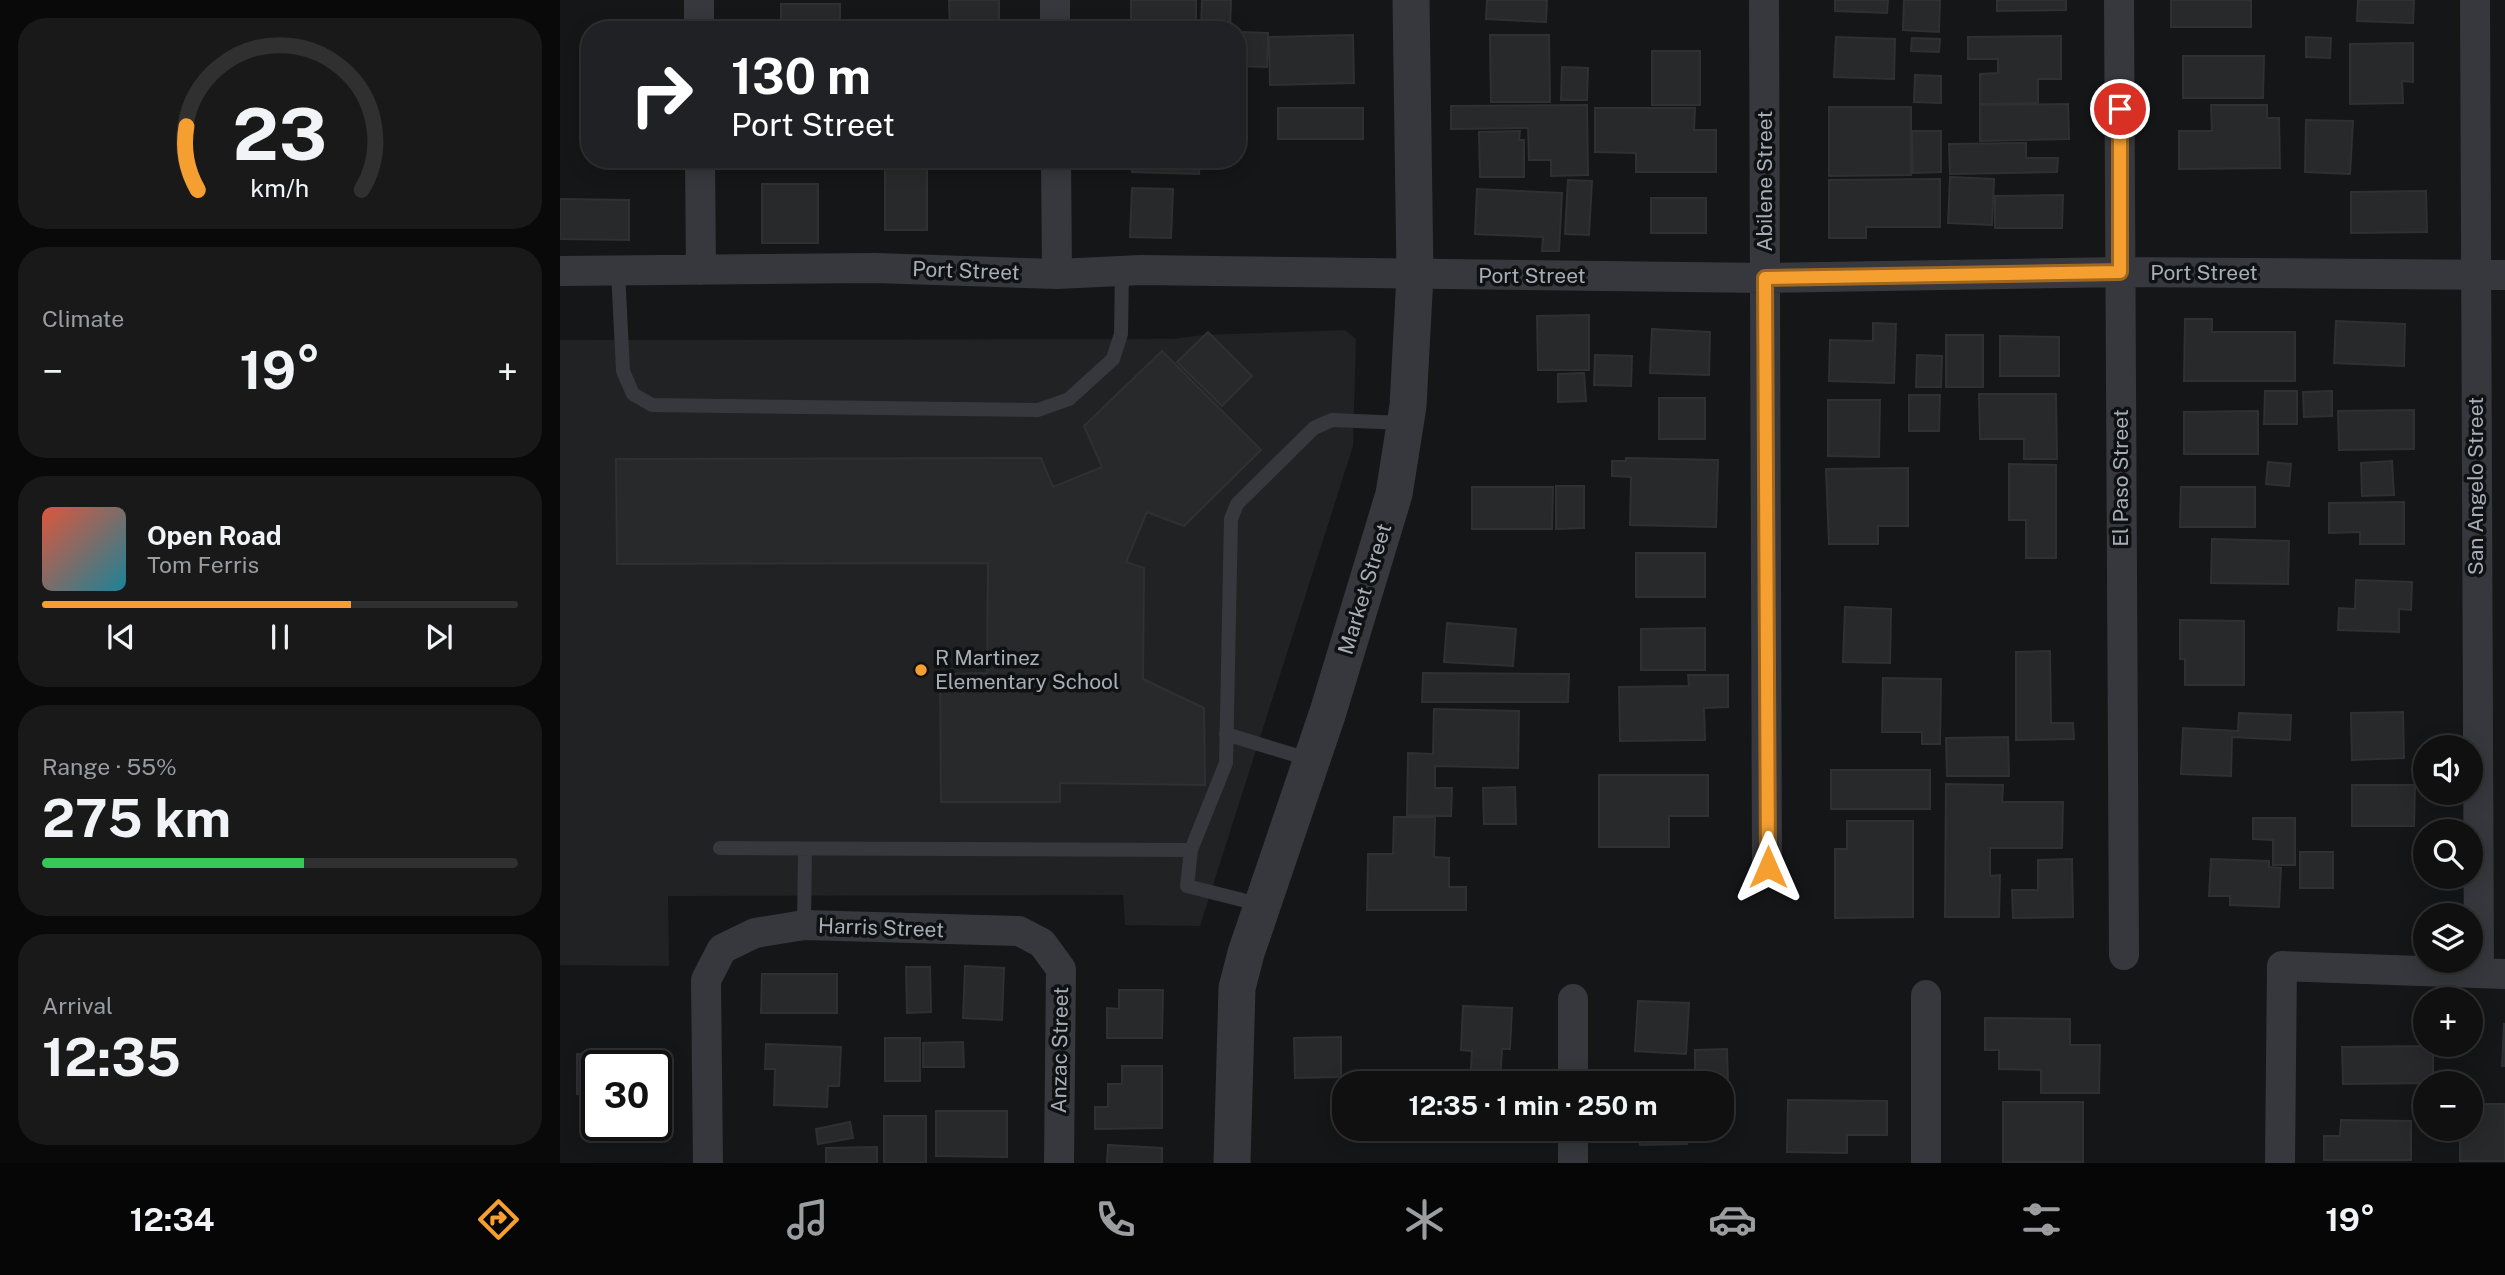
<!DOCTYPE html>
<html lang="en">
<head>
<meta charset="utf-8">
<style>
  :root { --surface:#101011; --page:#19191a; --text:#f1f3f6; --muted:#9c9d9f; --line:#303031; --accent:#f59f30 }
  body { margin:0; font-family:"Public Sans",sans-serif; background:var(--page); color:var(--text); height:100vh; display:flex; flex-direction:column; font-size:26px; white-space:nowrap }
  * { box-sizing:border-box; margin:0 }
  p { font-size:23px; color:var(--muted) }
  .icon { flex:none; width:38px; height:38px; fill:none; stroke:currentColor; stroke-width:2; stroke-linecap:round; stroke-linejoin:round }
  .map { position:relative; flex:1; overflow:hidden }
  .drawer { display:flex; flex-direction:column; gap:18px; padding:18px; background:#090909; width:560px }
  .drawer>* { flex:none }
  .guide { position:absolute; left:21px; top:21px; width:665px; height:147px; border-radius:28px; box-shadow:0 4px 18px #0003,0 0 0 2px var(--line); background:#202124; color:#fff; overflow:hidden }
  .controls { position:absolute; left:1853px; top:735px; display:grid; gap:14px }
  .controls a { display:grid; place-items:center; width:70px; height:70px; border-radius:50%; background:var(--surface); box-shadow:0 4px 18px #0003,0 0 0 2px var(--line); font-size:35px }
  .speed { position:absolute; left:21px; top:1050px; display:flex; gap:14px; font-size:35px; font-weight:700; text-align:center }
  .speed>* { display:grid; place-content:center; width:91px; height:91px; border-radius:50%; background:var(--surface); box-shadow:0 4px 18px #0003,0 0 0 2px var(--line); line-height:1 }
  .speed .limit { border:4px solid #111; border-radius:10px; background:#fff; color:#111 }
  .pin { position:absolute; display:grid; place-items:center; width:60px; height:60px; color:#fff; margin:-30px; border:4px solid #fff; border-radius:50%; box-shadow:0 2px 7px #0007 }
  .me { position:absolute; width:77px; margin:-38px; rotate:0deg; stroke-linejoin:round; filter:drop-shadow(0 0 5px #0008) }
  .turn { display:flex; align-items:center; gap:24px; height:147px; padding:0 35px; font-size:32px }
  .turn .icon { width:91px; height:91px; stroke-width:2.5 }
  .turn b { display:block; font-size:49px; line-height:60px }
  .big { font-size:52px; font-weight:700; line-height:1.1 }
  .drawer .card { flex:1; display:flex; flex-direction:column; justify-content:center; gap:10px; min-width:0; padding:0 24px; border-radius:28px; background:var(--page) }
  .drawer .dial { align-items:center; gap:0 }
  .dial svg { height:182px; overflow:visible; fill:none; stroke:var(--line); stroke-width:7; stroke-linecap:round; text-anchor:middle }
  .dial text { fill:var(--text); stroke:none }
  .song { display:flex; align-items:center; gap:21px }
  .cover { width:84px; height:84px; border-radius:10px; background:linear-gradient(135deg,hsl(10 70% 55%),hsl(190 70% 35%)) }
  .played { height:7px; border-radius:4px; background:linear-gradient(90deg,var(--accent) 65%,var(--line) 65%) }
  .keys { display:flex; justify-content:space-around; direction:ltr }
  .heat { display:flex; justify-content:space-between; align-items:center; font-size:38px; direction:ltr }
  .charge { height:10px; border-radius:5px; background:linear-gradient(90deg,#34c759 55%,var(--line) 0) }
  .trip { position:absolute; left:772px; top:1071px; width:402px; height:70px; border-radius:28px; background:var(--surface); box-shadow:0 4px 18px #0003,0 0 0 2px var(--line); font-weight:700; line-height:70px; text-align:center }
  .dock { display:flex; height:112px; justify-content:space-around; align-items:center; background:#060607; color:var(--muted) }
  .dock .icon { width:49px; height:49px }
  .dock .current { color:var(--accent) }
  .dock b { font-size:32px; color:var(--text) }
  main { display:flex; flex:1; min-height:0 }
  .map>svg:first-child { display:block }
  .built { fill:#212224 }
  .building { fill:#28292b; stroke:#2f3033; stroke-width:2 }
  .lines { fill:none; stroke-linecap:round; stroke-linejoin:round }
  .service { stroke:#36383d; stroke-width:14 }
  .minor { stroke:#36383d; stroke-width:30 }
  .tertiary { stroke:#36383d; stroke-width:37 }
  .route-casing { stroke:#9f671f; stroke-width:18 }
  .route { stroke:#f59f30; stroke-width:12 }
  .poi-dot { fill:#f59f30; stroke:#101112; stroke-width:2.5 }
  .labels { text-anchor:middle; stroke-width:7; stroke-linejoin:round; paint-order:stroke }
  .street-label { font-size:21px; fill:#a7aeb8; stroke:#101112 }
  .poi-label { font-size:21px; fill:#a7aeb8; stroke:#101112; text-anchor:start }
</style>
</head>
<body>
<main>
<section class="drawer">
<div class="card dial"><svg viewBox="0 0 100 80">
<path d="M14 69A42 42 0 1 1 86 69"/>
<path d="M14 69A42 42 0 0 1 9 41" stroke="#f59f30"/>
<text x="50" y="56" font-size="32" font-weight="700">23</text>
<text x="50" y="72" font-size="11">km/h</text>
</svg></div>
<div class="card"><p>Climate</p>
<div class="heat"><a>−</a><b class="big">19°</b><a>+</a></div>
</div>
<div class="card">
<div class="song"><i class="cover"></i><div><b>Open Road</b><p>Tom Ferris</p></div></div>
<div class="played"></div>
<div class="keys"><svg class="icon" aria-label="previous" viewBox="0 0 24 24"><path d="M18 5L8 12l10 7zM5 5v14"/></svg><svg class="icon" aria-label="pause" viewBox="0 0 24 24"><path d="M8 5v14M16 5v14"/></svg><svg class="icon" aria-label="next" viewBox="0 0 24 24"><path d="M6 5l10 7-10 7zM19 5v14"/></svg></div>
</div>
<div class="card"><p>Range · 55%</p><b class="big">275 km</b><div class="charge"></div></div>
<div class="card"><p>Arrival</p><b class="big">12:35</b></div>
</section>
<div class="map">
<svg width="1945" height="1163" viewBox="0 0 1945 1163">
  <rect width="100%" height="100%" fill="#151617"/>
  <!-- built -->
  <path class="built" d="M785 330 796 339 793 446 640 926 565 925 563 895 108 896 109 966 0 965V340L612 339 643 335Z"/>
  <!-- building -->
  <path class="building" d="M389 0H439V30H390Z
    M571 0H636V30H571Z
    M642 0H671L670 30H641Z
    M927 0H987L986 22 926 19Z
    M1275 0H1328L1327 13 1275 11Z
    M1344 0H1380L1379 32 1343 30Z
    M1437 0H1506V10L1437 11Z
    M1611 0H1691V27H1611Z
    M1798 0H1854L1853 23 1797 21Z
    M221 4H280V30H221Z
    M680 32 708 33 707 67 679 66Z
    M793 35 794 83 710 85 709 37Z
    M930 35H989L990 102H931Z
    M1501 36V79H1478V103L1420 104V74L1438 73V59H1408V37Z
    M1276 37 1335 39 1334 79 1274 77Z
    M1746 37 1771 38 1770 58 1746 57Z
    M1352 38 1380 39 1379 52 1351 51Z
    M1853 43V82L1842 81 1843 103 1790 104V44Z
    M1092 51H1140V105H1092Z
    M1623 56H1704L1703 98H1623Z
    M1002 67 1028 68 1027 100H1001Z
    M1355 75 1381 76V103L1354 102Z
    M1508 104 1509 139 1420 141V105Z
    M1027 105 1028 175 991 176V160H969L968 128 891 129V106Z
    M1651 105H1707V118H1719L1720 168 1619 169V131H1652Z
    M1269 107H1351V175L1269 176Z
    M718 108H803V139H718Z
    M1035 108H1135L1134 130H1156V172H1076V153L1035 152Z
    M1746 120 1793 121 1790 174 1745 172Z
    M960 131 959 140H964V177H920L919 132Z
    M1352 131H1381V172L1353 173Z
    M1466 143V158H1498L1497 172 1390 174 1389 144Z
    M573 159H640L639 174 572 172Z
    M325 163H367V230H325Z
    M1390 177 1434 179 1432 225 1388 223Z
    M1380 179V227H1306V238H1269V180Z
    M1008 180 1032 181 1029 235 1005 234Z
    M202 184H258V243H202Z
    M572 188 613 189 611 238 570 237Z
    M917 189 1002 193 999 251H982L983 237 915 234Z
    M1866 191 1867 232 1791 233V192Z
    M1503 195 1502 228H1435V196Z
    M1091 198H1146V233H1091Z
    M0 199 69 200V240L0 239Z
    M1029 315V370H978L977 316Z
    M1625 319H1652V332H1735V381H1624Z
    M1776 321 1845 324 1844 366 1774 363Z
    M1313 323 1336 324 1334 383 1269 381 1270 340 1313 341Z
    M1092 329 1150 332 1149 375 1090 373Z
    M648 332 692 376 662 406 617 362Z
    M1386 335H1423V387H1386Z
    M1440 336 1499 337V376H1440Z
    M602 351 701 450 624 526 587 512 566 562 584 568 583 679 644 708 645 785 500 783V802H381L380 674 427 673 428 563 57 564 56 459 481 458 493 487 542 467 524 426Z
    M1035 355 1072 356 1071 386 1034 385Z
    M1357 355 1382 356 1381 387H1356Z
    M1024 373 1026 401 998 402V374Z
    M1705 391H1737V424H1704Z
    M1772 391V416L1744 417 1743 392Z
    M1419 394H1496L1497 459H1464V439H1420Z
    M1349 395H1380L1379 431H1349Z
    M1099 398H1145V439H1099Z
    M1268 400H1320L1319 457 1268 456Z
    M1854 410V449L1779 450 1778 411Z
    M1698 411V454H1624V412Z
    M1066 458 1158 460 1156 527 1070 525 1071 477 1052 476V461H1066Z
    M1832 461 1834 495 1802 496 1801 463Z
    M1708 462 1731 464 1729 486 1706 484Z
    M1449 464 1496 465V558H1466V520H1449Z
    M1348 468V526H1318V544H1269L1266 469Z
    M996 486H1024V528L996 529Z
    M912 487H993L992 529H912Z
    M1621 487H1695V527H1620Z
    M1844 502V544H1800V532L1769 533V503Z
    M1652 539 1729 541 1728 584 1651 583Z
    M1076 553H1145V597H1076Z
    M1796 580 1852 582 1851 610 1839 609V632L1778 630 1779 608 1795 609Z
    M1285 607 1331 609 1330 663 1283 662Z
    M1620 620 1684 621V685H1625V659H1620Z
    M887 623 956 629 953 666 884 662Z
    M1145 628V670H1081V629Z
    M1490 651 1491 723H1513L1514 739 1456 740V652Z
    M863 673 1009 674 1008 702H862Z
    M1128 675H1168V707L1144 708 1145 740 1060 741 1059 687 1129 686Z
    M1323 678 1381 679 1380 744H1362V732H1322Z
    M874 709 959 711 958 768 875 766V788H892L891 816 847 815 848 753 873 754Z
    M1843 712 1844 758 1792 760 1791 713Z
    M1679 713 1731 715 1730 740 1672 737 1671 776 1621 774 1623 728 1678 731Z
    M1448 737 1449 776H1387L1386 738Z
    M1271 770H1370V809H1271Z
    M1039 775H1148V816H1109V847H1039Z
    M1386 784 1443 785 1442 802H1503L1502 848H1430V876L1440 875 1439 917H1385Z
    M1792 785H1855L1854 826H1792Z
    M955 787 956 824H924L923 788Z
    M834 817H875L874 857 889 858V887H906V910H807L808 854H833Z
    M1693 818H1735V865H1713V840L1693 839Z
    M1287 821H1353V917L1275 918V849H1287Z
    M1740 852H1773V888H1740Z
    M1512 859 1513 917 1453 918 1452 890H1478V860Z
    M1651 859 1709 861V867L1721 868 1719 907 1670 905V896H1649Z
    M405 966 444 968 442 1020 403 1018Z
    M346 967H370L371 1012 347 1013Z
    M202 974H277V1013H201Z
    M559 990H603L602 1038H547V1008L559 1009Z
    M1078 1001 1129 1003 1126 1054 1075 1051Z
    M903 1006 952 1008 950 1049H942L940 1083H910L912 1051 901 1050Z
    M1425 1018 1510 1019V1045H1540L1539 1093H1481V1070L1439 1069V1050H1425Z
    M1944 1024H1945V1066H1942Z
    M781 1037V1077L735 1078 734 1038Z
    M325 1038H360V1081H325Z
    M403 1042 404 1067H363V1043Z
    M206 1044 281 1047 279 1086H268L267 1107 214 1105 215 1069H205Z
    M1873 1046V1083L1783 1084 1782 1047Z
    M1167 1049 1168 1083H1135V1050Z
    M91 1053V1066H37V1093L17 1094V1054Z
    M562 1066H602V1128L535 1129V1107H548V1084H562Z
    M800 1079H819V1083H800Z
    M1228 1100 1327 1101V1135H1287V1153L1227 1152Z
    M1443 1102H1523V1162H1443Z
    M1911 1104H1945V1161H1900V1129H1911Z
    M376 1111H447V1157L376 1156Z
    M324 1116H366V1163H324Z
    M1781 1120 1851 1121V1160H1764V1136H1780Z
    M290 1122 293 1138 258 1144 256 1129Z
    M874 1129H941V1136H874Z
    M1080 1129H1127V1144L1080 1145Z
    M548 1145 602 1148V1163H547Z
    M317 1147V1163H266V1148Z"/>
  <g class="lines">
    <!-- service -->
    <path class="service" d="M58 271 63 371 73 394 92 405 478 410 509 399 553 359 561 334 562 271
      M666 734 751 760
      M160 848 631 850
      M702 905 627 886 631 850 666 763 671 519 677 504 754 428 772 420 844 423
      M244 925 245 849"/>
    <!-- minor -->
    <path class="minor" d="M139 0V30
      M495 0V30
      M1204 0 1207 867
      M1559 0 1564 955
      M1915 0 1919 973
      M140 159 141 270
      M496 159 497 274
      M0 271 315 268 497 274 581 270 1205 278 1560 272 1945 275
      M1366 995V1163
      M1013 999V1083
      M1013 1129V1163
      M148 1163 146 980 162 949 195 933 244 925 459 931 482 943 501 969 499 1163
      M1720 1163 1722 966 1945 974"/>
    <!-- tertiary -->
    <path class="tertiary" d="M672 1163 677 988 686 953 768 712 834 494 848 406 855 275 851 0"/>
  </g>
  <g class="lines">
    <defs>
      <path id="route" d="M1208 867 1205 278 1560 272V109"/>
    </defs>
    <!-- route casing -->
    <use href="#route" class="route-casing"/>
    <!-- route -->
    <use href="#route" class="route"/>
  </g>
  <!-- markers -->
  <circle class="poi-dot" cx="361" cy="670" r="7"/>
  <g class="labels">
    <!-- street labels -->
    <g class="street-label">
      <text transform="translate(1205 181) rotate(-90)" y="7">Abilene Street</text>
      <text transform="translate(406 271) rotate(2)" y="7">Port Street</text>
      <text x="1644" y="280">Port Street</text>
      <text x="972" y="283">Port Street</text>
      <text transform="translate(1561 478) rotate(-90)" y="7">El Paso Street</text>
      <text transform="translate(1916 486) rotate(-90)" y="7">San Angelo Street</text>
      <text transform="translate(805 589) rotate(-73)" y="7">Market Street</text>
      <text transform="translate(321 928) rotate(2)" y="7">Harris Street</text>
      <text transform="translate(500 1050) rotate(-89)" y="7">Anzac Street</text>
    </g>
    <!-- poi labels -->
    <g class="poi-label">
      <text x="375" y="665">R Martinez<tspan x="375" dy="24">Elementary School</tspan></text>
    </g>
  </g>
</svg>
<div class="controls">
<a><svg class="icon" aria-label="sound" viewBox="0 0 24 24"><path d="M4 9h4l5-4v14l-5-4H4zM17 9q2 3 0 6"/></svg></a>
<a><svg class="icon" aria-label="search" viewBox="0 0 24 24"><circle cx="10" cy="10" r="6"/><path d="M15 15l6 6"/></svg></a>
<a><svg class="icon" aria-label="layers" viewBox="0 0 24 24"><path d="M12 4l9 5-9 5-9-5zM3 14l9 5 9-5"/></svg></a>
<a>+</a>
<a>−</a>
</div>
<div class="speed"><div class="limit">30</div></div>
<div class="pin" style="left:1560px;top:109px;background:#d93025"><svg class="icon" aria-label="arrive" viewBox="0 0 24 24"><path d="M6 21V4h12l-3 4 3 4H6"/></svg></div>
<svg class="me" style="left:1208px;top:867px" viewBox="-20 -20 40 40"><path d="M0-17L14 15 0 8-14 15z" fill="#f59f30" stroke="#fff" stroke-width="4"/></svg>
<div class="trip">12:35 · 1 min · 250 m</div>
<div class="guide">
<div class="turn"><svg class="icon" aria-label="right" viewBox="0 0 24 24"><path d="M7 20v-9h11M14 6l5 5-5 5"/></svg><div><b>130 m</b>Port Street</div></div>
</div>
</div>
</main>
<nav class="dock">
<b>12:34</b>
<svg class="icon current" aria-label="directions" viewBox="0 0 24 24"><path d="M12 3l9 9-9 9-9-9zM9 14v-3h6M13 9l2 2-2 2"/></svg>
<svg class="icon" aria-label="music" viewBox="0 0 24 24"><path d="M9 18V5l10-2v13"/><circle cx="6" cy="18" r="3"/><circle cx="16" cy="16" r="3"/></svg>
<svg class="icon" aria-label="phone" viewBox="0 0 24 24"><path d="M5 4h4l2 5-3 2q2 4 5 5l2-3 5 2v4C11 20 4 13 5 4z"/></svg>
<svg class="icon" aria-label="climate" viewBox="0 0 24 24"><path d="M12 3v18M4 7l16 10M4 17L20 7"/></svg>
<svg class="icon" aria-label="car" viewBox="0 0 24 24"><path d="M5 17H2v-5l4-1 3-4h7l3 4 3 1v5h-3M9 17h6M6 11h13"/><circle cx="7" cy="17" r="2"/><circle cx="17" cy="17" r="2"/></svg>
<svg class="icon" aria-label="filters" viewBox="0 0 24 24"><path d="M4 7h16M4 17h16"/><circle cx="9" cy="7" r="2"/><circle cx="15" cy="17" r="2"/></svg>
<b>19°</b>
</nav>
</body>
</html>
